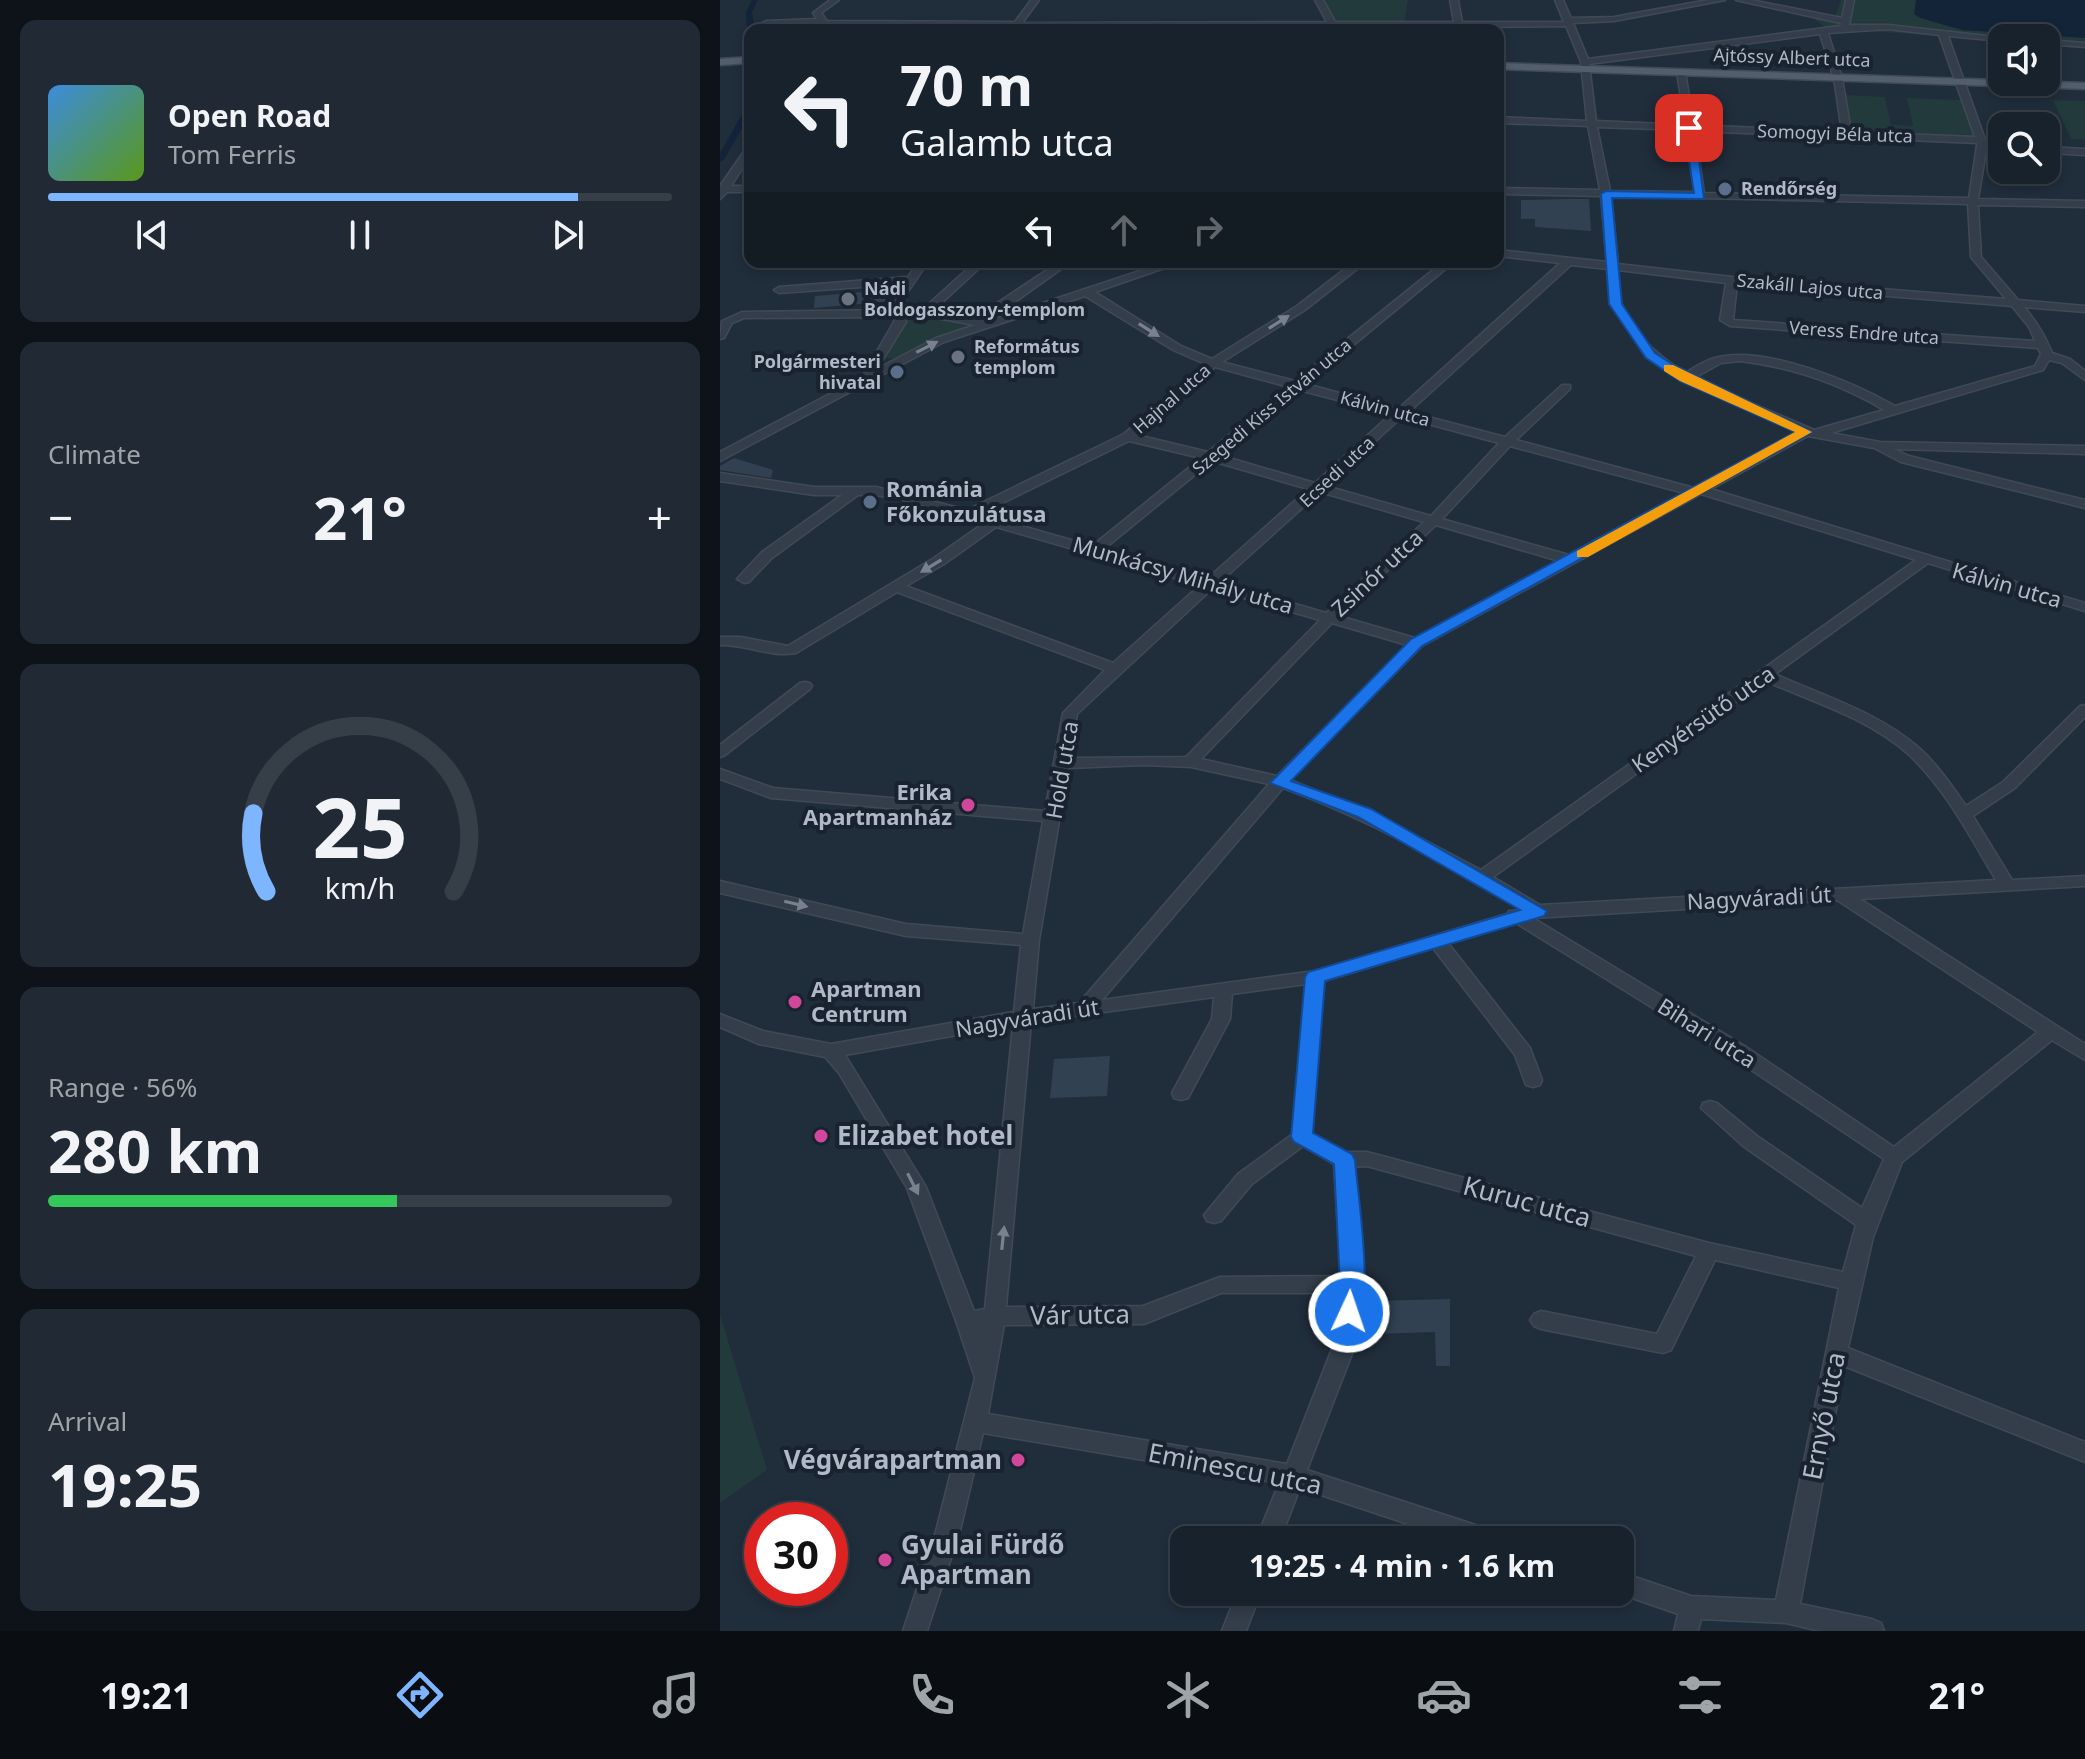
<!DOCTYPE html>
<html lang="en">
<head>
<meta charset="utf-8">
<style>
  :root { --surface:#18222c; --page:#212a34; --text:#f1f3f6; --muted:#9fa4a9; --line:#363f48; --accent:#7db5fe }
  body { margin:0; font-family:"Noto Sans",sans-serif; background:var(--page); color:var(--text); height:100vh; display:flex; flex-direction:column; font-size:30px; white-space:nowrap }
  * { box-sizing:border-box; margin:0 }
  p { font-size:26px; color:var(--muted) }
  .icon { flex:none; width:44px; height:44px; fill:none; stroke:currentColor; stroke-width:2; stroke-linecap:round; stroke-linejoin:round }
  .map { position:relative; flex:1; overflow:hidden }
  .panel { display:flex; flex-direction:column; gap:20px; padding:20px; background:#0d1318; width:720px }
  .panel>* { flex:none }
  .banner { position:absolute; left:24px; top:24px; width:760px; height:244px; border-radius:16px; box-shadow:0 4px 12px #0003,0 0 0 2px var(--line); background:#18222c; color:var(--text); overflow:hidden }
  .fabs { position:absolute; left:1268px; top:24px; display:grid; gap:16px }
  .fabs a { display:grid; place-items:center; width:72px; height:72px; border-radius:16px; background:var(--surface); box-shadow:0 4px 12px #0003,0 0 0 2px var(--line); font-size:40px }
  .speed { position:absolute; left:24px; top:1502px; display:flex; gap:16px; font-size:40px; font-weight:700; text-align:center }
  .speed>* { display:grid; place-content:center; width:104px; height:104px; border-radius:50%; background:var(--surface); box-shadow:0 4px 12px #0003,0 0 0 2px var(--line); line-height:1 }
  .speed .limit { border:12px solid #d22; background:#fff; color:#111 }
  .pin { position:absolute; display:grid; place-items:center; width:68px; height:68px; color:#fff; margin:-34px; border-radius:16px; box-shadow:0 4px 12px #0006 }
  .me { position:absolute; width:88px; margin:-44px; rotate:3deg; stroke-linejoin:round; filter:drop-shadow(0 0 6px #0008) }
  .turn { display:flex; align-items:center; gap:28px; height:168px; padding:0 24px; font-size:36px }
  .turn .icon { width:104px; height:104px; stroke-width:2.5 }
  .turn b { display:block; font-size:56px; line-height:68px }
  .lanes { display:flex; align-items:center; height:76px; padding:0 24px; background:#0003; justify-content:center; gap:40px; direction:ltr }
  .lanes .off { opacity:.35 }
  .big { font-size:60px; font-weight:700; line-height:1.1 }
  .panel .widget { flex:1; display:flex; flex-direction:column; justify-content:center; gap:12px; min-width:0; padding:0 28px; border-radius:16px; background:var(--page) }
  .panel .dial { align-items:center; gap:0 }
  .dial svg { height:208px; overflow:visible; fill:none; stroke:var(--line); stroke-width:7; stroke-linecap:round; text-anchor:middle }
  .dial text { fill:var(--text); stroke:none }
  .song { display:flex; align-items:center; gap:24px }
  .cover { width:96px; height:96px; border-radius:12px; background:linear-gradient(135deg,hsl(210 70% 55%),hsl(90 70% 35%)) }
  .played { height:8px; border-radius:4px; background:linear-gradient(90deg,var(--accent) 85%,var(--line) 85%) }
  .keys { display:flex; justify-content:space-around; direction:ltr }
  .heat { display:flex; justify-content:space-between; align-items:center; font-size:44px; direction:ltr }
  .charge { height:12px; border-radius:6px; background:linear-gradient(90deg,#34c759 56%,var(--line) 0) }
  .trip { position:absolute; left:450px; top:1526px; width:464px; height:80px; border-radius:16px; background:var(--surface); box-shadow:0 4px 12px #0003,0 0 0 2px var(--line); font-weight:700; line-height:80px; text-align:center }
  .menu { display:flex; height:128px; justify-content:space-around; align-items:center; background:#0a0e12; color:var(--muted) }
  .menu .icon { width:56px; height:56px }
  .menu .selected { color:var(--accent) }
  .menu b { font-size:36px; color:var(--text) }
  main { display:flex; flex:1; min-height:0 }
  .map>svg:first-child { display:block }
  .green { fill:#223a3c }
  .water { fill:#132439 }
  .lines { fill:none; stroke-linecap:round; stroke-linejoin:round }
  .canal { fill:#132439; fill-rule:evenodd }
  .building { fill:#324152 }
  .minor-casing { stroke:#404a57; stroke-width:3 }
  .major-casing { stroke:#404a57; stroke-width:3 }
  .minor { fill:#343e4b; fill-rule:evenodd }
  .major { fill:#525e6b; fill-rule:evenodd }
  .oneway { fill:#78828f }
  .route { fill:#1a73e8; stroke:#114b97; stroke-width:2 }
  .slow { fill:#f59e0b }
  .service-dot { fill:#5c6f8a; stroke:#19232f; stroke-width:3 }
  .worship-dot { fill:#6b7280; stroke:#19232f; stroke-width:3 }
  .hotel-dot { fill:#d1479c; stroke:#19232f; stroke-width:3 }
  .labels { text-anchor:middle; stroke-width:8; stroke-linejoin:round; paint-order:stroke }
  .far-street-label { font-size:18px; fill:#afb9c7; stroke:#19232f }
  .far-poi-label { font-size:18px; font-weight:bold; fill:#afb9c7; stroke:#19232f; text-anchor:start }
  .poi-label { font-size:22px; font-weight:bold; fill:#afb9c7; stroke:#19232f; text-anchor:start }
  .street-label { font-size:22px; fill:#afb9c7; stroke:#19232f }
  .near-poi-label { font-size:26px; font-weight:bold; fill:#afb9c7; stroke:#19232f; text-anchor:start }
  .near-street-label { font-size:26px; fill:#afb9c7; stroke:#19232f }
</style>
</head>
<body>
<main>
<section class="panel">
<div class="widget">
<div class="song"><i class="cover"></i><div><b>Open Road</b><p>Tom Ferris</p></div></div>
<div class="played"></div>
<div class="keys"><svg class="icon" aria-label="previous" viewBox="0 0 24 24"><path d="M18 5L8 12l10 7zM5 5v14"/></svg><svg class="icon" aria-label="pause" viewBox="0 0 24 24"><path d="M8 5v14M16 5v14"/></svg><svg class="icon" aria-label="next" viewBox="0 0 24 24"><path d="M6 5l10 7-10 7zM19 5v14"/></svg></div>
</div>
<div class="widget"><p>Climate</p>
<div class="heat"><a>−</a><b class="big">21°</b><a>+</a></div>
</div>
<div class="widget dial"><svg viewBox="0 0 100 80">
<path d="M14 69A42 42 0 1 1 86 69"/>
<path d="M14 69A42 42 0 0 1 9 39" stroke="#7db5fe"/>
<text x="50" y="56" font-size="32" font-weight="700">25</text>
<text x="50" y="72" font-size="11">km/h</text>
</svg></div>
<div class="widget"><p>Range · 56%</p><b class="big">280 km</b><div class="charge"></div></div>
<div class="widget"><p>Arrival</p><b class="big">19:25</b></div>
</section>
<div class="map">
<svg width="1365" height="1631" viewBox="0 0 1365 1631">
  <rect width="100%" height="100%" fill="#202d3b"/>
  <!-- green -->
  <path class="green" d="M603 0H688L684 24H617Z
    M1121 0H1365V46L1326 43V38L1282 40 1130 30 1112 33 1084 11 1115 17Z
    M1125 95 1165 97 1171 125 1193 126 1187 98 1242 100 1254 138 1132 133Z
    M1333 100 1365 101V139H1351Z
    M184 315 220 317 256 326 172 359 162 357Z
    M0 1314 47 1470 0 1503Z"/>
  <!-- water -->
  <path class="water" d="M1196 0H1365V38L1242 30 1200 18 1194 14Z"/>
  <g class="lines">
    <!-- canal -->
    <path class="canal" d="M32 0H38L32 12 35 30 30 32 27 30 26 12Z
      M30 105V114L4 160 0 162V153L26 107Z"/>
  </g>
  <!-- building -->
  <path class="building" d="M850 199H869L871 231 815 227V219H801V200Z
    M154 291 172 301 94 308 95 296Z
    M14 458 53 470 51 478 0 470V466Z
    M390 1056 387 1096 330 1098 334 1059Z
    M730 1299V1366H716L715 1332 653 1334 652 1301Z"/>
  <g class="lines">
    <defs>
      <path id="minor" d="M110 0H119L101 13 107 21 295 22 311 0H319L302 23 607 22 595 0H603L615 22H734L730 0H738L742 22H844L835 0H843L851 18 894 17 988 0H1005L894 21 853 23 868 59 1120 26 1121 23 1016 0H1031L1122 18 1126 0H1134L1129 25H1168L1285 38H1282V41L1228 36 1267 145 1258 199 1365 201V207L1258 205 1261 257 1298 300 1365 306V312L1304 307C1317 322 1326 338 1332 353L1350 359 1365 371V380L1342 363 1329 360 1323 370 1111 433 1160 442 1365 446V454L1174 449 1189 456 1365 500V508L1181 462 1154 448 1088 436 991 489 1365 603V611L1208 563 1055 674C1103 696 1158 712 1199 748 1218 765 1232 786 1246 806L1283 782 1360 706 1365 705V717L1295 788 1253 816 1292 880 1365 876V886L1140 899 1365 1044V1060L1332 1040 1182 1162 1153 1237 1128 1348 1365 1442V1462L1124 1366 1080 1604 1152 1619 1161 1623 1164 1631H1100L1066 1623 981 1619 978 1631H954L958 1614 895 1592H900V1572L971 1596 1056 1600 1119 1288 995 1260 951 1350 943 1353 821 1329 814 1326 810 1320 814 1314 821 1311 937 1334 976 1256 647 1166 634 1167 642 1284 637 1341 587 1470 768 1529 776 1532 780 1540H736L580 1488 560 1540H536L559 1483 263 1433 240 1531 207 1631H183L216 1531 255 1378 236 1321 187 1188 119 1073 105 1057 39 1044 0 1027V1014L43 1031 111 1044 294 1012 301 945 186 936 0 893V881L186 924 303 934 323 821 51 798 0 779V769L53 788 325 811 343 713 385 670 177 592 76 653C50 658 26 644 0 645V637H21L68 646 214 558 264 523 188 501 156 495H138L52 558 29 582 24 583 17 579 42 552 122 495H94L0 481V473L94 487H156L247 510 404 434 485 364 453 350 365 296 224 342 0 461V452L142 377 174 322 175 317 24 318 12 323 4 338 0 339 2 321 22 312 175 310V296L183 284 59 293 54 290 59 287 188 277 198 262H208L185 296V310H202L255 262H266L213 311 255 318 339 262H351L268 321 447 262H462L375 292 461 346 492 359 577 306 634 262H646L585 310 502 362 575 381 723 262H734L586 384 678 409 840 263 778 256V250L887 262 881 196 778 194V188L880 190 868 126 778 123V117L867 121 861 62 846 26 742 27 743 30H735L734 27H299L297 30H289L292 26 106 27 100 23 46 25 42 23 46 21 97 19 93 13ZM1168 29 1219 35 1255 137 1131 132 1122 78 1108 33ZM1100 34 1114 78 1122 132 974 125 965 72 961 69 957 72 965 125 876 121 869 64ZM877 127 965 130 975 192 890 191ZM975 131 1257 143V145L1249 198 984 193ZM891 196 1248 204 1251 257 1286 299 1012 277 898 264ZM851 265 888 269 891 304 926 357 961 380 1077 432 974 488 796 440 850 389V385H842L785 437 689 412ZM898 270 1006 283 1000 320 1010 326 1318 348 1321 354 1315 366 1175 406C1133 382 1047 346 999 357 986 359 976 367 965 373 940 357 910 333 901 302 899 292 899 280 898 270ZM1017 284 1292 306 1309 327 1315 341 1013 320ZM185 316H205L255 325 216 338 157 369 186 322ZM1020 361C1071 367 1120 384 1164 410L1094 430 974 378 1001 363ZM495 367 569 387 488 452 417 435ZM579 390 671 414 595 483 499 455ZM682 417 779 443 711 516 606 486ZM409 441 481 458 372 546 260 514ZM790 446 964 493 849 555 722 519ZM492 461 588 489 487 579 384 549ZM600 492 704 522 606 613 500 582ZM981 494 1196 560 761 870 657 815 570 780 702 646ZM716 525 839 561 695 638 619 616ZM276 527 480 585 393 663 186 586 224 564ZM492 589 600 620 466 757 350 758 357 714ZM612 623 687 645 557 776 481 759ZM1045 681C1093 702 1148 718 1188 754 1226 789 1250 837 1276 880L820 905 773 877ZM423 765 471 767 549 784 359 1003 313 1009 319 940 348 768ZM563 788C648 819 725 862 802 910L789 911 787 914 595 971 382 1000ZM1117 900 1318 1032 1174 1147 1026 1047 813 918ZM796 923 1012 1057 1164 1159 1142 1208 1037 1136 997 1103 990 1101 983 1103 981 1108 1023 1146 1136 1225 1123 1272 989 1243 647 1152H627L592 1134 604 981 713 948 795 1055 806 1085 813 1087 820 1085 822 1080 810 1048 728 943ZM586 984 573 1134 518 1174 484 1215 487 1221 494 1223 501 1221 532 1184 583 1146 614 1164 621 1276 500 1277 423 1306 286 1307 311 1022 494 997 492 1019 452 1093 454 1098 461 1100 468 1098 510 1019 512 994ZM293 1025 265 1309 254 1311 206 1187 125 1055ZM501 1293H621L615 1341 567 1464 268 1414 284 1325 424 1324Z
        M1326 40 1365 43V47L1326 44Z
        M30 146V156L11 186H30V192H7L0 199V186L27 147Z
        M1328 147 1365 149V155L1328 153Z
        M85 682 90 683 92 686 90 689 5 755 0 757V745L80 683Z
        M517 1592H541L526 1631H502Z"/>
      <path id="major" d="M30 57V63L0 65V59Z
        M778 63 1365 83V89L778 69Z"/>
    </defs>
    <!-- minor casing -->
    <use href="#minor" class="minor-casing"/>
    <!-- major casing -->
    <use href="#major" class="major-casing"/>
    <!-- minor -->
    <use href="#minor" class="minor"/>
    <!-- major -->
    <use href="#major" class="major"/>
  </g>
  <!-- one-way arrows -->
  <defs><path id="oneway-solid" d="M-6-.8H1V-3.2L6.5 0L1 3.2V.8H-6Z" transform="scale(2)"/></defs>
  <g class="oneway">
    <use href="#oneway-solid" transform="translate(559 322) rotate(-32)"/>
    <use href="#oneway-solid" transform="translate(429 330) rotate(32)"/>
    <use href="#oneway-solid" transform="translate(207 347) rotate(-27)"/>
    <use href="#oneway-solid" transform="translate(211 566) rotate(149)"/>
    <use href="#oneway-solid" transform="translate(76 904) rotate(13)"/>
    <use href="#oneway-solid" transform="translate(193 1184) rotate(63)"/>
    <use href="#oneway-solid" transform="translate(283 1238) rotate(-84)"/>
  </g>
  <!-- route -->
  <path class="route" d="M969 125 975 128 984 199 892 198 902 304 935 353 952 364 1092 432 702 646 571 781 651 809 827 911 824 916 605 981 593 1133 632 1154 635 1160C638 1196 653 1290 638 1319L629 1322 621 1319 617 1312 620 1284 614 1164 574 1142 571 1137 585 977 588 972 800 910 638 817 550 783 691 639 1075 432 960 381 926 358 889 304 881 194 886 191 974 193 964 128Z"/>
  <!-- slow -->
  <path class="slow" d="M944 365H953L1092 432 868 557H857V551L1075 432 960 381 944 371Z"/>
  <!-- markers -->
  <g class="service-dot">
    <circle cx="1005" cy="189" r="8"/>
    <circle cx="177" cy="372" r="8"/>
    <circle cx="150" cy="502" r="8"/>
  </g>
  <g class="worship-dot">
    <circle cx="128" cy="299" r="8"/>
    <circle cx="238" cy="357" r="8"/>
  </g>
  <g class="hotel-dot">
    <circle cx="248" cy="805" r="8"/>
    <circle cx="75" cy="1002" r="8"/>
    <circle cx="101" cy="1136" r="8"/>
    <circle cx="298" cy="1460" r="8"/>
    <circle cx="165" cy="1560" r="8"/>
  </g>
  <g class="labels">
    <!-- far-street labels -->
    <g class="far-street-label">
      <text transform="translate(1072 58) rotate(2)" y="6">Ajtóssy Albert utca</text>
      <text transform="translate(1115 134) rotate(2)" y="6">Somogyi Béla utca</text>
      <text transform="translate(1090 287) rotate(5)" y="6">Szakáll Lajos utca</text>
      <text transform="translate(1144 333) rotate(4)" y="6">Veress Endre utca</text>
      <text transform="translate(452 399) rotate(-41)" y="6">Hajnal utca</text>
      <text transform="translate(552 407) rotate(-40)" y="6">Szegedi Kiss István utca</text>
      <text transform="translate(665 409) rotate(15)" y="6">Kálvin utca</text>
      <text transform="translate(617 472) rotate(-43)" y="6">Ecsedi utca</text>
    </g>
    <!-- far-poi labels -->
    <g class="far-poi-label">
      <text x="1021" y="195">Rendőrség</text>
      <text x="144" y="295">Nádi<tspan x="144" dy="21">Boldogasszony-templom</tspan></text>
      <text x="254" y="353">Református<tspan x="254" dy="21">templom</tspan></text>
      <text x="161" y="368" text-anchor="end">Polgármesteri<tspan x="161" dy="21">hivatal</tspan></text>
    </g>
    <!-- poi labels -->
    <g class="poi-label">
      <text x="166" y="497">Románia<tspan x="166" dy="25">Főkonzulátusa</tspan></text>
      <text x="232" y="800" text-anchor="end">Erika<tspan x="232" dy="25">Apartmanház</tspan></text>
      <text x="91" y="997">Apartman<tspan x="91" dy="25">Centrum</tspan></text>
    </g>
    <!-- street labels -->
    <g class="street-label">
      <text transform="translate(657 573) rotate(-43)" y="8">Zsinór utca</text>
      <text transform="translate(463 575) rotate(16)" y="8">Munkácsy Mihály utca</text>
      <text transform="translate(1287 585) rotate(16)" y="8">Kálvin utca</text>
      <text transform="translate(983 719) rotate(-35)" y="8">Kenyérsütő utca</text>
      <text transform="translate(342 770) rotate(-80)" y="8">Hold utca</text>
      <text transform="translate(1039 898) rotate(-3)" y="8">Nagyváradi út</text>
      <text transform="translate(307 1018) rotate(-9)" y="8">Nagyváradi út</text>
      <text transform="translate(987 1033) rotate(32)" y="8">Bihari utca</text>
    </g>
    <!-- near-poi labels -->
    <g class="near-poi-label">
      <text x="117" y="1145">Elizabet hotel</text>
      <text x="282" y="1469" text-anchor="end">Végvárapartman</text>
      <text x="181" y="1554">Gyulai Fürdő<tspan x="181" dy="30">Apartman</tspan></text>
    </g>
    <!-- near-street labels -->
    <g class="near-street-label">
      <text transform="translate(807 1202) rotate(15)" y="9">Kuruc utca</text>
      <text transform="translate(360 1315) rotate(-1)" y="9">Vár utca</text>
      <text transform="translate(1104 1416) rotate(-79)" y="9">Ernyő utca</text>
      <text transform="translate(515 1469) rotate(11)" y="9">Eminescu utca</text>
    </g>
  </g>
</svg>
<div class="fabs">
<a><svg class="icon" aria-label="sound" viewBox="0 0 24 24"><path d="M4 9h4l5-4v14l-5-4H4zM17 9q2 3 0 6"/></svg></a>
<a><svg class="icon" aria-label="search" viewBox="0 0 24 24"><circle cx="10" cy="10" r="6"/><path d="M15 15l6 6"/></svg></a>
</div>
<div class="speed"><div class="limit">30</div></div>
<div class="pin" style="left:969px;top:128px;background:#d93025"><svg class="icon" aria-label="arrive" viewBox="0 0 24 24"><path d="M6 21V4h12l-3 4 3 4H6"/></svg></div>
<svg class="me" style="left:629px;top:1312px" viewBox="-20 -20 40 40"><circle r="17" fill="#1a73e8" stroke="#fff" stroke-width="3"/><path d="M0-11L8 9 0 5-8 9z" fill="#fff"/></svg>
<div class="trip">19:25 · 4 min · 1.6 km</div>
<div class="banner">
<div class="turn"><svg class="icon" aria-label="left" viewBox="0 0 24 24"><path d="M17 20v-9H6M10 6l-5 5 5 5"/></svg><div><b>70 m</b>Galamb utca</div></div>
<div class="lanes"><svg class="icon" aria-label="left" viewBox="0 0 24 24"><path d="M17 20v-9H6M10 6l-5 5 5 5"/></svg><svg class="icon off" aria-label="ahead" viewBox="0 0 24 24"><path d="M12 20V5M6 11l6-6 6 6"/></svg><svg class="icon off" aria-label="right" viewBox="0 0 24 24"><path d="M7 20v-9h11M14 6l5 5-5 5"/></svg></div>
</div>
</div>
</main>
<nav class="menu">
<b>19:21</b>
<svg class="icon selected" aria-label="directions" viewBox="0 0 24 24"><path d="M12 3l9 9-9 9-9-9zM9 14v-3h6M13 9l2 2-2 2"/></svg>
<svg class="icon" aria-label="music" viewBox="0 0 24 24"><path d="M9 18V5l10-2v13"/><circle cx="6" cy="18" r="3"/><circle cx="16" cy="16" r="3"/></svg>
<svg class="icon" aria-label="phone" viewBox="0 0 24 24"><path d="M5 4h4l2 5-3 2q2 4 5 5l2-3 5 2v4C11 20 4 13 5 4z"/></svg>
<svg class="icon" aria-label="climate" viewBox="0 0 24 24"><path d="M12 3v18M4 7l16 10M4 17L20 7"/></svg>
<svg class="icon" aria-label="car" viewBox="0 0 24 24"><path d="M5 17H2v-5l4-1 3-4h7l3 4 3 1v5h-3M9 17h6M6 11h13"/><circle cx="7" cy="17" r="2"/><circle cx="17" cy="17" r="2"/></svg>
<svg class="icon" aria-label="filters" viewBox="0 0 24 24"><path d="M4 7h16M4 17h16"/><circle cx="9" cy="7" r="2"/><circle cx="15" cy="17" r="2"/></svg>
<b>21°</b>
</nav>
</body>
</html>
